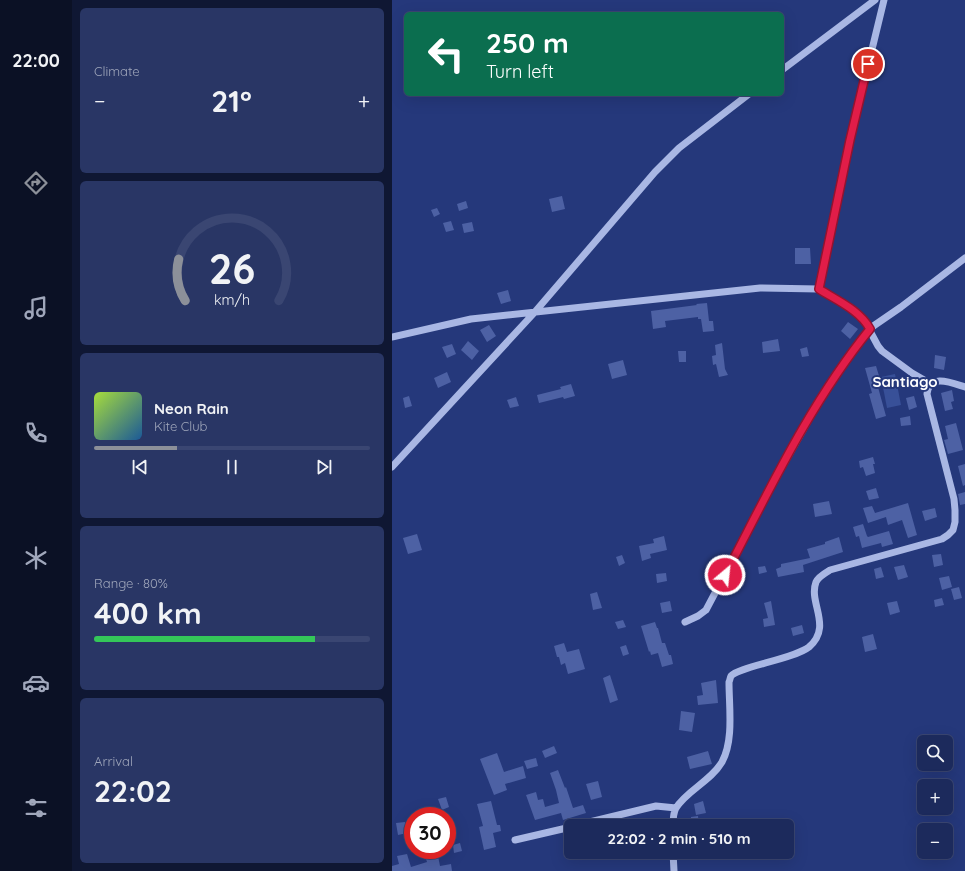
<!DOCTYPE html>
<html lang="en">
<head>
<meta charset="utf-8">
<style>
  :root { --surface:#1c2a5c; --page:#293665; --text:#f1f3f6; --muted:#a0a7bb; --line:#3a4672; --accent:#8c9099 }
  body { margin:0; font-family:Quicksand,sans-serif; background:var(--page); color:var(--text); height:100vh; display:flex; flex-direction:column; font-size:15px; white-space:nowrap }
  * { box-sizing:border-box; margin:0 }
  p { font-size:13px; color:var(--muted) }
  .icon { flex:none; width:22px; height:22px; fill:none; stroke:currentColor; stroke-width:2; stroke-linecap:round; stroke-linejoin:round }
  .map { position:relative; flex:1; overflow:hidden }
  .side { display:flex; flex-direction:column; gap:8px; padding:8px; background:#0f1733; width:320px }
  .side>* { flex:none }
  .top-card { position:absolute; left:12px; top:12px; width:380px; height:84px; border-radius:6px; box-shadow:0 4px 16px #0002,0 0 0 1px var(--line); background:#0b6e4f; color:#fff; overflow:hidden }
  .buttons { position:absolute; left:525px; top:735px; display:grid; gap:8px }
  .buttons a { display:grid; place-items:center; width:36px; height:36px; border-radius:6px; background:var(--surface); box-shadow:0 4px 16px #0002,0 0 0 1px var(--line); font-size:20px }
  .speed { position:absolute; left:12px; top:807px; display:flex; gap:8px; font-size:20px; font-weight:700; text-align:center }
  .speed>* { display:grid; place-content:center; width:52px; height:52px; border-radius:50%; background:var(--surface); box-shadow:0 4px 16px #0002,0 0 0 1px var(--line); line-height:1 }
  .speed .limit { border:6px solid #d22; background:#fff; color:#111 }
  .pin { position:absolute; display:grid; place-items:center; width:34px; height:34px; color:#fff; margin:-17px; border:2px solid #fff; border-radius:50%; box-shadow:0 1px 4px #0007 }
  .me { position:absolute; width:44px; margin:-22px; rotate:28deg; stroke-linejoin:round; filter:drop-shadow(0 0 3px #0008) }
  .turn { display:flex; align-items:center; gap:14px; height:84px; padding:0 16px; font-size:18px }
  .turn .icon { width:52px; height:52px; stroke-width:2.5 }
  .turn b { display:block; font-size:28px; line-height:34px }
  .big { font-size:30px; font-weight:700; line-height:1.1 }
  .side .widget { flex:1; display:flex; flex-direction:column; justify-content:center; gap:6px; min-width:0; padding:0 14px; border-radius:6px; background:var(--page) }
  .side .dial { align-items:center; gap:0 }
  .dial svg { height:104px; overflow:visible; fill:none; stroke:var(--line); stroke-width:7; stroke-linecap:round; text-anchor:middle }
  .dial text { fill:var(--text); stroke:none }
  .song { display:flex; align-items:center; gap:12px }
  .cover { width:48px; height:48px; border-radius:6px; background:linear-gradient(135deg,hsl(80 70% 55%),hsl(210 70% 35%)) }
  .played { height:4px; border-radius:2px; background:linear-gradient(90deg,var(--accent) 30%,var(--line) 30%) }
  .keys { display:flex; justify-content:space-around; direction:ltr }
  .heat { display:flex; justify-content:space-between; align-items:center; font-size:22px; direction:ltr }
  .charge { height:6px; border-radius:3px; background:linear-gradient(90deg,#34c759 80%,var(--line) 0) }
  .trip { position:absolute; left:172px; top:819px; width:230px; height:40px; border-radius:6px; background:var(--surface); box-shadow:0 4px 16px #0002,0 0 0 1px var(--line); font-weight:700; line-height:40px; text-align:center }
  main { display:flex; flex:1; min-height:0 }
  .dock { display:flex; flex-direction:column; width:72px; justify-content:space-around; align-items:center; background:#0b1125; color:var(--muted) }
  .dock .icon { width:28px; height:28px }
  .dock .current { color:var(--accent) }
  .dock b { font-size:18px; color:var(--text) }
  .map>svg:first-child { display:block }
  .green { fill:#385098 }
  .building { fill:#4d61a4 }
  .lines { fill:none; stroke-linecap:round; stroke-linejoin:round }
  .minor { stroke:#a9b7e4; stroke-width:7 }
  .route-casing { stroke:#92132f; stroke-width:10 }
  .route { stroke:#e11d48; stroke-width:7 }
  .labels { text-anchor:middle; stroke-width:4; stroke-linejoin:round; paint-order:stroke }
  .quarter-label { font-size:15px; font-weight:bold; fill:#fff; stroke:#25387b }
</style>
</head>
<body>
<main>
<nav class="dock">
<b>22:00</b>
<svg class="icon current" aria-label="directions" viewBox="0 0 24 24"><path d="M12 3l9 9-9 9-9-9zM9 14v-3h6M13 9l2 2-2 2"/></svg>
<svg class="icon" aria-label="music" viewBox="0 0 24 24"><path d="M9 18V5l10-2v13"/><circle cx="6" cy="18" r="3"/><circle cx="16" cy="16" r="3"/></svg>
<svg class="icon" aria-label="phone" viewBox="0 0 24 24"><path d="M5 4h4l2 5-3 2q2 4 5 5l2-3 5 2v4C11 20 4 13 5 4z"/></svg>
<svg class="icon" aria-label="climate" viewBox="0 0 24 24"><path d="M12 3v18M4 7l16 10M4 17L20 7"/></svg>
<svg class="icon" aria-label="car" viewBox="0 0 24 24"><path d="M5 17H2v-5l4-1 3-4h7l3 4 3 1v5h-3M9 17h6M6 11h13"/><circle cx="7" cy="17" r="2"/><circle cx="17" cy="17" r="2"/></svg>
<svg class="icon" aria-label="filters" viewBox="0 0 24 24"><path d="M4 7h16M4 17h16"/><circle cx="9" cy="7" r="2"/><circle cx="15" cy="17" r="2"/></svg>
</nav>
<section class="side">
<div class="widget"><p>Climate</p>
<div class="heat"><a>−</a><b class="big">21°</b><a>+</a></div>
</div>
<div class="widget dial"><svg viewBox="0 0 100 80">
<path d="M14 69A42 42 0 1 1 86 69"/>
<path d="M14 69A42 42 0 0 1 9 37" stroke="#8c9099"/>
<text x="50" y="56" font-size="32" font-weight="700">26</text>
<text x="50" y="72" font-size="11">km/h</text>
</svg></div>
<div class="widget">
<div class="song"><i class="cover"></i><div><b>Neon Rain</b><p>Kite Club</p></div></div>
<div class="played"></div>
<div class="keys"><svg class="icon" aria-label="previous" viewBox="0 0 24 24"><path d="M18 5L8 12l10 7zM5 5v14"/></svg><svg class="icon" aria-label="pause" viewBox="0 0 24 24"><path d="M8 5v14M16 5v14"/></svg><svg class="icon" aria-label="next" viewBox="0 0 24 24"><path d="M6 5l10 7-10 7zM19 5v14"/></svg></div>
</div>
<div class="widget"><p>Range · 80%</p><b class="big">400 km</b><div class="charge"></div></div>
<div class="widget"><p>Arrival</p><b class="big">22:02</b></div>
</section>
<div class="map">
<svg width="573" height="871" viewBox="0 0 573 871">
  <rect width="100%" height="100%" fill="#25387b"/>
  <!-- green -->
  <path class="green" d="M503 374 509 405 495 408 489 377Z"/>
  <!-- building -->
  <path class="building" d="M170 196 173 209 160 212 157 199Z
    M74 201 76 208 67 211 65 204Z
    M45 208 48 214 42 217 39 210Z
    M59 221 62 230 54 232 51 223Z
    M80 222 82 231 72 233 70 224Z
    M403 248H418L419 264H403Z
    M116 290 119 301 109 304 105 293Z
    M315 303 317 321H321L322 331 311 332 309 319H306V317L273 321 274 327 261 329 259 311 305 305 304 304Z
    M456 322 466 329 458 339 449 331Z
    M97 325 104 336 95 342 88 330Z
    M386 339 388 351 371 353 370 342Z
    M76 341 87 351 80 360 69 350Z
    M330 343 333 369 336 375 327 377 324 364 321 365 320 356 324 355 323 345Z
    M60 344 64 354 55 358 50 347Z
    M415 347 417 356 410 357 408 349Z
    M286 351H294V362H287Z
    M543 355 554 357 552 370 542 368Z
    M231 360 235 375 220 379 216 364Z
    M484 366 488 379 484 380 494 416 484 419 477 394 480 393 473 368Z
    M55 372 59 382 46 388 42 378Z
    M179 384 183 396 172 399 171 397 147 403 145 395 169 389 168 387Z
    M560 390 562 401 559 402 561 409 553 411 549 393Z
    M17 396 20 406 13 408 11 398Z
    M522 396 525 407 517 410 514 398Z
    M124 397 127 406 118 408 115 400Z
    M518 416 519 425 509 426 508 418Z
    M564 423 571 450 556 454 552 440 556 439 553 426Z
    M481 457 483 464H481L483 473 474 476 471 467 468 468 467 461Z
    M573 464V485L571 486 566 466Z
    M484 488 487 498 477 500 474 491Z
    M573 492V504L568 505 566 494Z
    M437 501 440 514 423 517 421 504Z
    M516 503 525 535 516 538 510 520 496 525 494 517 476 523 471 508 480 506 483 513Z
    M543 508 545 517 533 521 530 511Z
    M471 524 475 536 476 537 497 531 501 544 490 547 489 543 470 548 467 536 464 537 461 527Z
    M25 534 30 550 16 554 11 538Z
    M272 536 275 550 258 554 259 558 250 561 247 546 262 543 261 539Z
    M447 537 451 552 411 565 412 572 386 577 384 569 389 567V564L418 558 415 549 433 544V542Z
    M549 554 551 565 542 567 540 555Z
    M230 555 233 563 227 566 224 557Z
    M512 565 516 577 506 580 502 567Z
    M373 566 375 572 367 574 366 567Z
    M489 567 492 577 484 579 482 569Z
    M274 573 275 581 265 583 264 574Z
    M557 576 560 587 550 590 547 578Z
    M567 587 570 598 562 600 559 589Z
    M205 592 210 608 201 610 198 594Z
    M550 598 552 605 543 607 542 600Z
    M278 601 280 611 270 613 268 603Z
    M379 601 383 625 372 627 371 619 376 618 372 603Z
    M505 601 508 612 498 615 495 603Z
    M231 620 234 627 226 629 223 622Z
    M263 622 265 628H266L270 643H273L277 655H279L281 664 270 667 266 653 259 655 258 651 257 652 249 626Z
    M410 625 412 633 401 636 399 628Z
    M481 634 485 649 473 652 470 637Z
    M172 643 175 652 187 649 193 669 176 674 173 663 169 665 167 657H165L162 646Z
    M234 645 237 654 231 656 228 647Z
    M218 675 226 700 218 703 211 678Z
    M324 680 326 703 306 705 305 696 311 695 309 683Z
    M289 711 303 713 300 732 287 730Z
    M162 746 165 753 153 758 150 751Z
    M316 751 320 764 298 769 295 757Z
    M105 753 112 772 131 766 134 778 113 784 115 790 102 795 88 759Z
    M144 758 146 766 135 769 132 761Z
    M166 770 173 788 174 787 181 808 191 805 194 813 171 820 169 813 143 820 134 795 144 792 146 800 151 799 153 807 167 803 164 790 158 773Z
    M206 781 210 797 199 800 194 784Z
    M54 797 57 807 50 810 46 799Z
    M99 801 105 825H108L109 831 101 833 104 847 92 850 87 827 91 826 85 804Z
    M311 801 314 813 304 815 302 804Z
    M306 816 307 826H299V817Z
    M13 822 15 833 6 835 4 823Z
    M68 843 70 851 62 853 61 845Z
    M15 854 19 867 35 862 34 859 46 856 48 866 59 864 60 871H0V866L7 864 5 856Z"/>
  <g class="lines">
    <!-- minor -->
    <path class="minor" d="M390 70 483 0
      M427 289 458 140 492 0
      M0 337 79 319 368 288 427 289 460 310 472 320 486 346 490 351 520 373 539 384
      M0 467 142 313 263 172 287 148 357 94
      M293 622 306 616 314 610 385 476 433 391 463 348 477 329 509 307 573 258
      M181 826 264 806 284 808
      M281 826C281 820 281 813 284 808 294 791 319 781 330 762 342 740 337 707 337 682 338 680 338 678 339 676 346 667 402 659 417 647 441 626 416 603 424 582 426 577 433 573 438 570L550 539 556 535 561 530 563 522V510L562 499 535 394C537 373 560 383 573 387
      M123 840 179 827
      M281 852 282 871"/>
  </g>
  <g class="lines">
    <defs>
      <path id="route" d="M333 575C377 491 418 403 478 329 468 310 444 300 427 289L458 140 476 64"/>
    </defs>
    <!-- route casing -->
    <use href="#route" class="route-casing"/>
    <!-- route -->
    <use href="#route" class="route"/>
  </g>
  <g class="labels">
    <!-- quarter labels -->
    <g class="quarter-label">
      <text x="513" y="387">Santiago</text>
    </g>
  </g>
</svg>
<div class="buttons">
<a><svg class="icon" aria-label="search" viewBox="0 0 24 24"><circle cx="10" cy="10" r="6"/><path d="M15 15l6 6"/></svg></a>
<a>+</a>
<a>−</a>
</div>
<div class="speed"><div class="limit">30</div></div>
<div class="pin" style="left:476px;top:64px;background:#d93025"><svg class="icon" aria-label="arrive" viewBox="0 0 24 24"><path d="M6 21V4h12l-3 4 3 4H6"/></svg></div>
<svg class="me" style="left:333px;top:575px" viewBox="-20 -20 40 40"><circle r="17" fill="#e11d48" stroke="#fff" stroke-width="3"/><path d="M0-11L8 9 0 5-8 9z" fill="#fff"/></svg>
<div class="trip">22:02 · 2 min · 510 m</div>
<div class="top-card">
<div class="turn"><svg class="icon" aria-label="left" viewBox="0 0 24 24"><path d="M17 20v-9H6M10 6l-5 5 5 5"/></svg><div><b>250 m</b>Turn left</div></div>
</div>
</div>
</main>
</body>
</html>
